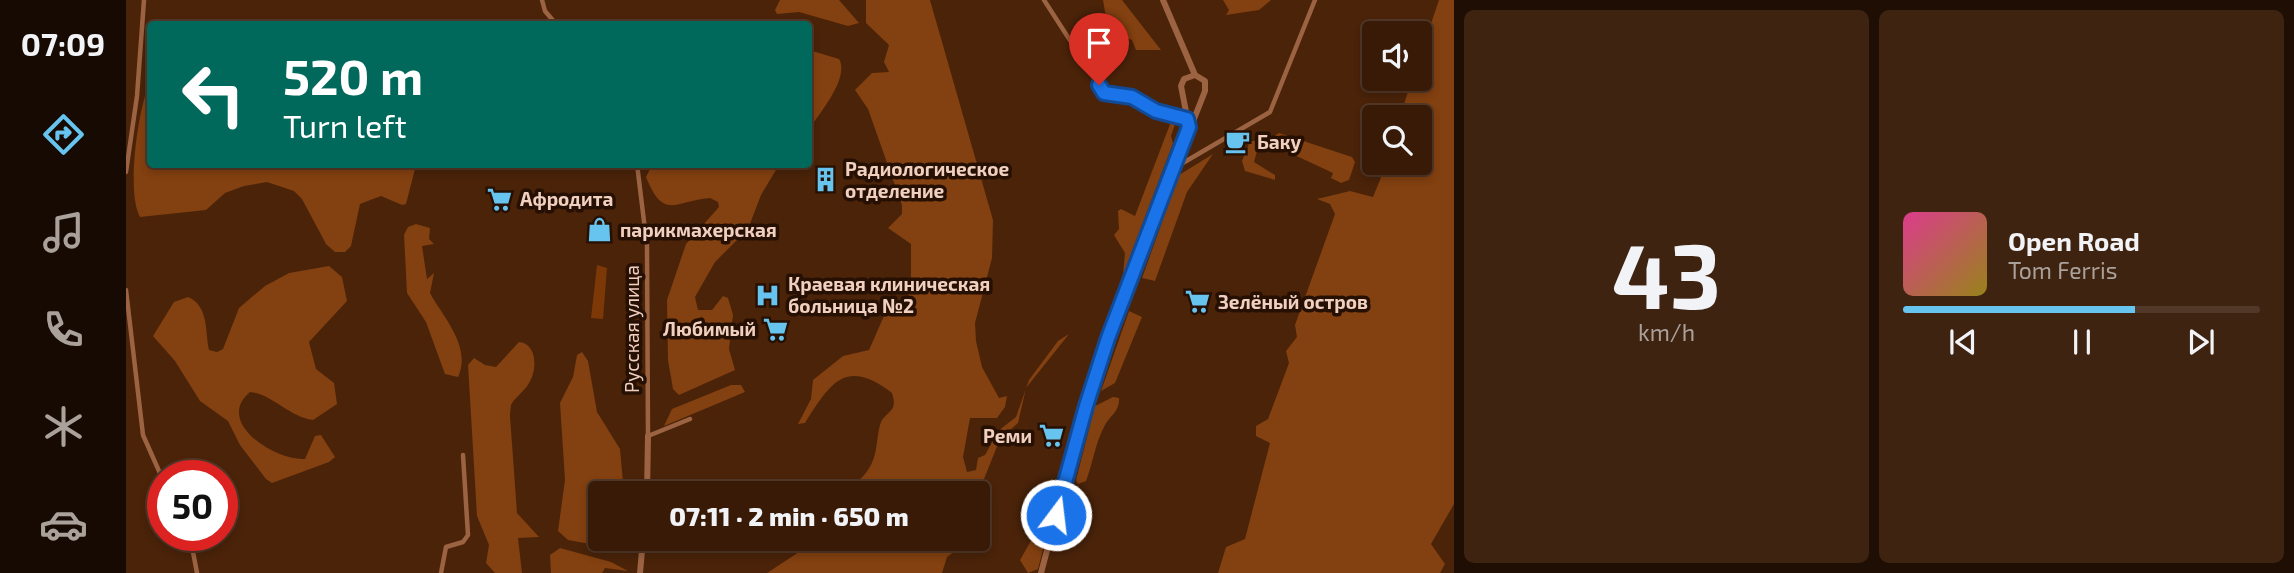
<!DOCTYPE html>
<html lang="en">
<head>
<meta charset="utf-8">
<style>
  :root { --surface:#381a07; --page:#3f2311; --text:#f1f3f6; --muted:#aba19b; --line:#523828; --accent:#66c4ef }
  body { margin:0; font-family:"Exo 2",sans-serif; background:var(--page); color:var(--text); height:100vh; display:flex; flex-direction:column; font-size:26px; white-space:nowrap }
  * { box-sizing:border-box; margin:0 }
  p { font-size:23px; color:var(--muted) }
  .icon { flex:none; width:38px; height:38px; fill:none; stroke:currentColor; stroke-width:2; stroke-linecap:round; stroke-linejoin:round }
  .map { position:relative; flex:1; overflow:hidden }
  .drawer { display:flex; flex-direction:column; gap:10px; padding:10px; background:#1f0e04; width:840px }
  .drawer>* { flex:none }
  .hud { position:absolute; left:21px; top:21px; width:665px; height:147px; border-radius:7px; box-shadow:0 4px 10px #0003,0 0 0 2px var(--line); background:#00695c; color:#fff; overflow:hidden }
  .fabs { position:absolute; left:1236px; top:21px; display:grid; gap:14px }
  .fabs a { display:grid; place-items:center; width:70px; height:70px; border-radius:7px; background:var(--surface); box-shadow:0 4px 10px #0003,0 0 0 2px var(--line); font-size:35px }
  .speed { position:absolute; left:21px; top:460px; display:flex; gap:14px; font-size:35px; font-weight:700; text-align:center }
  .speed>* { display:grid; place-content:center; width:91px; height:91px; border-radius:50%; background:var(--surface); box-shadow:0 4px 10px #0003,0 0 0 2px var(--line); line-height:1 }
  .speed .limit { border:10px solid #d22; background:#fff; color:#111 }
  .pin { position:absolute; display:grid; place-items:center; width:60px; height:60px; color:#fff; margin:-72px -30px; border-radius:50% 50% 50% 0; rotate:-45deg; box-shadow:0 0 7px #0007 }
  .pin .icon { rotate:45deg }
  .me { position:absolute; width:77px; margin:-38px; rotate:15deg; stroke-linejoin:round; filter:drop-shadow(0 0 5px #0008) }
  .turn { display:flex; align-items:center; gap:24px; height:147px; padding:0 21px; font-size:32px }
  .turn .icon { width:91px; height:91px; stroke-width:2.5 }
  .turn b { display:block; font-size:49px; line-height:60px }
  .drawer .card { flex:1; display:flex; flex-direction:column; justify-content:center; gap:10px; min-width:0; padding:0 24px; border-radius:10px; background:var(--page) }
  .drawer .dial { align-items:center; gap:0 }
  .dial b { font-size:91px; line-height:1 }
  .song { display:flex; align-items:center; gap:21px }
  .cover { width:84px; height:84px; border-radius:10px; background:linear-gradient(135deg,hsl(330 70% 55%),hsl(50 70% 35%)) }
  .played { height:7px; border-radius:4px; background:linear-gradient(90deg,var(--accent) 65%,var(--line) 65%) }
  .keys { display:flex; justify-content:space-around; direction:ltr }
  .drawer .tiles { flex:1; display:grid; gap:10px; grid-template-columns:repeat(2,1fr) }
  .trip { position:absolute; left:462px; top:481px; width:402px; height:70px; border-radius:7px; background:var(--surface); box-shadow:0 4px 10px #0003,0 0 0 2px var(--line); font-weight:800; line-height:70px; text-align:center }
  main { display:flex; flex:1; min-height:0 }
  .dock { display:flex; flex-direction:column; width:126px; justify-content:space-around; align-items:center; background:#160a03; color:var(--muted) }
  .dock .icon { width:49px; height:49px }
  .dock .selected { color:var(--accent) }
  .dock b { font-size:32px; color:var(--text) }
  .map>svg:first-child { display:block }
  .green { fill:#7c3907 }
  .forest { fill:#834010 }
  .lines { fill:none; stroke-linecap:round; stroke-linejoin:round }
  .street { stroke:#9c6342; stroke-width:4.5 }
  .secondary { stroke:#9c6342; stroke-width:6 }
  .route-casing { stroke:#114b97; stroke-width:18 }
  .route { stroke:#1a73e8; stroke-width:12 }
  .labels { text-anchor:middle; stroke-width:7; stroke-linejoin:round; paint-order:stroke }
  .poi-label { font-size:19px; font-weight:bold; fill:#f1d0bf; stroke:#261004; text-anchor:start }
  .street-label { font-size:19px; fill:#f1d0bf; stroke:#261004 }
</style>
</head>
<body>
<main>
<nav class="dock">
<b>07:09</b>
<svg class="icon selected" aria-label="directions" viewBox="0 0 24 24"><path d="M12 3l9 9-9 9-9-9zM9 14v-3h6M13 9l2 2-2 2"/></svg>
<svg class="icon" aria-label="music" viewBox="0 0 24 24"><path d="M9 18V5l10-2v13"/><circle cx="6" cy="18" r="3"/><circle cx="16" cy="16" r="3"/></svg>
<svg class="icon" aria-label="phone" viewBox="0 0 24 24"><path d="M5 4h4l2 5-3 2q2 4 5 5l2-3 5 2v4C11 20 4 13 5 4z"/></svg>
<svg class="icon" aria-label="climate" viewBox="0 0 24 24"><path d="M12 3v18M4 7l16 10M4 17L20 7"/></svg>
<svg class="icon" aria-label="car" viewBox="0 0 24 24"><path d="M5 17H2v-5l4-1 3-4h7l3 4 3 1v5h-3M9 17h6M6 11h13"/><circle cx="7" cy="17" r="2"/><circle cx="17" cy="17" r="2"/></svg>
</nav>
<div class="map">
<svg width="1328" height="573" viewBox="0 0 1328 573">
  <rect width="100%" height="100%" fill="#4a2309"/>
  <!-- green -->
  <path class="green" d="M471 265 481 268 477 319 465 318Z"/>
  <!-- forest -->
  <path class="forest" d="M654 0H713L733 23 722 26 673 12 651 14 649 10Z
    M740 0H804L867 220 866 258 849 323 850 341 856 367 873 398 881 396 879 407 871 418H844L837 457 841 472 850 470 852 458 859 455 872 431 890 417 903 380 932 341 943 334 900 388 892 423 874 439 852 494 716 493C738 478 748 469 751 442 752 436 753 425 756 420 765 409 771 410 766 393 719 357 704 384 679 423L672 424 685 399 687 380 717 356 743 350 765 300 780 299 785 291V244L762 228 776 214V205L742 109 729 90 746 73 763 72 758 62 763 45 740 23Z
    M977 0H996L1035 50H1010L1006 40 991 34 979 12Z
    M1097 0H1145L1133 10 1100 15 1103 10Z
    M1313 0H1328V504L1305 544 1319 564 1314 573H1092L1100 547 1119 539 1144 443 1130 436V426L1142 419 1163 363 1160 351 1171 337 1169 325 1209 214 1204 204 1191 199 1224 191 1247 197 1260 165 1293 163V117H1274L1286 79H1293V59Z
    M683 50 713 59C724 77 694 113 683 129Z
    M24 82V164L290 165 280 204 276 205 255 196 234 204 225 246 219 252H209L200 244 176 199 168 191 141 182 118 186 99 193 80 210 14 217C0 193 12 108 24 82Z
    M1046 119 1050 121 1045 136 1047 143 997 275 999 253 988 235 993 229 992 211 995 209 1009 216Z
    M1153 133 1226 157 1229 162 1223 180 1215 183 1205 178 1207 173 1164 153 1137 148 1131 151 1128 162 1149 175V180L1119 171 1116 161 1124 141H1140Z
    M1087 154 1061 192 1029 281 1016 278 1053 175Z
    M526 165H653L635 195 622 229 589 262 569 297 572 310H586L597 296 602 298 607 315 603 349 609 370 553 395 547 389 542 360 541 300 560 244 593 207 592 202 584 198C548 201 538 221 520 177Z
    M290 224 304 228 303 239 308 244 296 246 301 279 308 273 304 293C317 317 346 347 332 377L319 374 300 322 281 293 278 235 282 227Z
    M203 266 216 277 221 301 183 342 190 369 208 383 211 404 187 420C163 417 146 394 124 392 88 422 149 461 179 459L189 436 195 435 209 457 203 462 146 483 140 479 114 445 102 421 74 401 49 361 27 336 48 302 62 297C83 306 79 331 83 350L91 352 97 349 113 308 139 286 163 273Z
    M1003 311 1016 317 989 383 975 391Z
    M393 342C412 344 411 371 403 383 399 391 389 397 385 405 385 405 384 415 384 416L391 513 413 537 392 538 396 573H369L360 563 363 545 351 516 342 365 348 358 359 365 370 367Z
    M456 352 462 361 471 412 494 449 498 493 474 494V539H489L481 547 442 540 432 531 439 480 434 403 447 377 451 355Z
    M605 385H615L619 392 538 426 546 409Z
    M987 397 993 398C994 412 983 416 978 427 969 444 967 463 960 481L952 484 950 480 969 406Z
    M922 492 931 493 912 569 902 573 894 560 911 530Z
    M678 539H836L834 542 839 544 821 557 816 573H641L673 552Z
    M434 548 485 562 502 571 479 568 476 573H425L424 555Z"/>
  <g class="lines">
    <!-- street -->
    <path class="street" d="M416 0 419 11 430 24
      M918 0 978 93 1006 97 1030 111 1061 119
      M511 164 521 246 522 436 564 419
      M1050 167 1144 112 1189 0
      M0 172 11 96 18 0
      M0 290 17 435 37 480
      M64 536 71 573
      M315 573 320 547 337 542 342 535 337 455"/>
    <!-- secondary -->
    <path class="secondary" d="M1037 0 1069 75
      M521 494 522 436
      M514 573 517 539
      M915 573 959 406 982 338 1079 91V81L1069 75 1058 79 1055 86 1063 127"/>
  </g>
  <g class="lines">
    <defs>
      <path id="route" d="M930 515 960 406 982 338 1063 127 1061 119 1030 111 1006 97 978 93 973 85"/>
    </defs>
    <!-- route casing -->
    <use href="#route" class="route-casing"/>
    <!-- route -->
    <use href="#route" class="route"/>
  </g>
  <!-- icons -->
  <defs>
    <symbol id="cafe-bare" viewBox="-9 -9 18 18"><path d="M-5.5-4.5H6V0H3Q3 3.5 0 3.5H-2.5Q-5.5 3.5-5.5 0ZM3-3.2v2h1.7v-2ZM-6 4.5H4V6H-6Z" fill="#66c4ef" stroke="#261004" stroke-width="2.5" paint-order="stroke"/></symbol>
    <symbol id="building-bare" viewBox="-9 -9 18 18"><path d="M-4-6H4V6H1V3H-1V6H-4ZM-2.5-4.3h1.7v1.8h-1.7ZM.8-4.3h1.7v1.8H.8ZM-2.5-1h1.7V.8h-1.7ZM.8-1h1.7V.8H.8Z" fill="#66c4ef" stroke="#261004" stroke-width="2.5" paint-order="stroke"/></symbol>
    <symbol id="supermarket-bare" viewBox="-9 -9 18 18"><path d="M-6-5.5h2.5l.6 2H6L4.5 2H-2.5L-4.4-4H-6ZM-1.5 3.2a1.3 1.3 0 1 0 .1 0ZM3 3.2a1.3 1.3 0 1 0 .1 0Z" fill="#66c4ef" stroke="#261004" stroke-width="2.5" paint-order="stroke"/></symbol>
    <symbol id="shop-bare" viewBox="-9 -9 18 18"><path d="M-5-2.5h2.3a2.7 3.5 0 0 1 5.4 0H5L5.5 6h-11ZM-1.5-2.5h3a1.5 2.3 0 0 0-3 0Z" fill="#66c4ef" stroke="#261004" stroke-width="2.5" paint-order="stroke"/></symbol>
    <symbol id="hospital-bare" viewBox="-9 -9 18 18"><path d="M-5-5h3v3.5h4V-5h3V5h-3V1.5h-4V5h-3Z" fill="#66c4ef" stroke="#261004" stroke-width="2.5" paint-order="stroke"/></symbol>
  </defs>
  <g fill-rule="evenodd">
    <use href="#cafe-bare" x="1094" y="124" width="35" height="35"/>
    <use href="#building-bare" x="682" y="162" width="35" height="35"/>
    <use href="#supermarket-bare" x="356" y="182" width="35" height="35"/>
    <use href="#shop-bare" x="456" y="212" width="35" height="35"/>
    <use href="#hospital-bare" x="624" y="278" width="35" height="35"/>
    <use href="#supermarket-bare" x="1054" y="284" width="35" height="35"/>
    <use href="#supermarket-bare" x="632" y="312" width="35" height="35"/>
    <use href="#supermarket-bare" x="908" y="418" width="35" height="35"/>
  </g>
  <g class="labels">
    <!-- poi labels -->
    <g class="poi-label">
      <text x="1131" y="149">Баку</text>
      <text x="719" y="176">Радиологическое<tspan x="719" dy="22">отделение</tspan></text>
      <text x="394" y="206">Афродита</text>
      <text x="494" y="237">парикмахерская</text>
      <text x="662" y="291">Краевая клиническая<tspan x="662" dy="22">больница №2</tspan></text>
      <text x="1092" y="309">Зелёный остров</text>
      <text x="630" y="336" text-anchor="end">Любимый</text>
      <text x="906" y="443" text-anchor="end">Реми</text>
    </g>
    <!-- street labels -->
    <g class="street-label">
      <text transform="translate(506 329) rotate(-90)" y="7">Русская улица</text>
    </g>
  </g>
</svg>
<div class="fabs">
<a><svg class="icon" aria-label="sound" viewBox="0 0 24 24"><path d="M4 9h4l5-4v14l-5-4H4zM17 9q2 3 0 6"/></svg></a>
<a><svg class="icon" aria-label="search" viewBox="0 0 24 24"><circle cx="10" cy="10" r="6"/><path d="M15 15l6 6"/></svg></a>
</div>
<div class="speed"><div class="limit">50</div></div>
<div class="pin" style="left:973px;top:85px;background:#d93025"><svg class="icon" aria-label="arrive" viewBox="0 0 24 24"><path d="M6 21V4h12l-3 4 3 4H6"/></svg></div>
<svg class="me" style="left:930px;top:515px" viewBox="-20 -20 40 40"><circle r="17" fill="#1a73e8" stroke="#fff" stroke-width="3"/><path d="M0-11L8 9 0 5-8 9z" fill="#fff"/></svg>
<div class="trip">07:11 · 2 min · 650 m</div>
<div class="hud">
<div class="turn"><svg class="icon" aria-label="left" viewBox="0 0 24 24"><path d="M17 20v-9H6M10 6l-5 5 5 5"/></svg><div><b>520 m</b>Turn left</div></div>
</div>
</div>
<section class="drawer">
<div class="tiles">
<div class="card dial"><b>43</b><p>km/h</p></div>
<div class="card">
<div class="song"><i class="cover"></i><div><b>Open Road</b><p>Tom Ferris</p></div></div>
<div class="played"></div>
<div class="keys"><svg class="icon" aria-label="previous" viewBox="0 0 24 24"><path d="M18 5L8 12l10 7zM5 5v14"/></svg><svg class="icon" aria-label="pause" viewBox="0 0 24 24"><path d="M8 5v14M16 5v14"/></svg><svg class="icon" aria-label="next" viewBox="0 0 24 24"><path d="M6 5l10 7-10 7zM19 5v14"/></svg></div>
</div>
</div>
</section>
</main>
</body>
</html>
